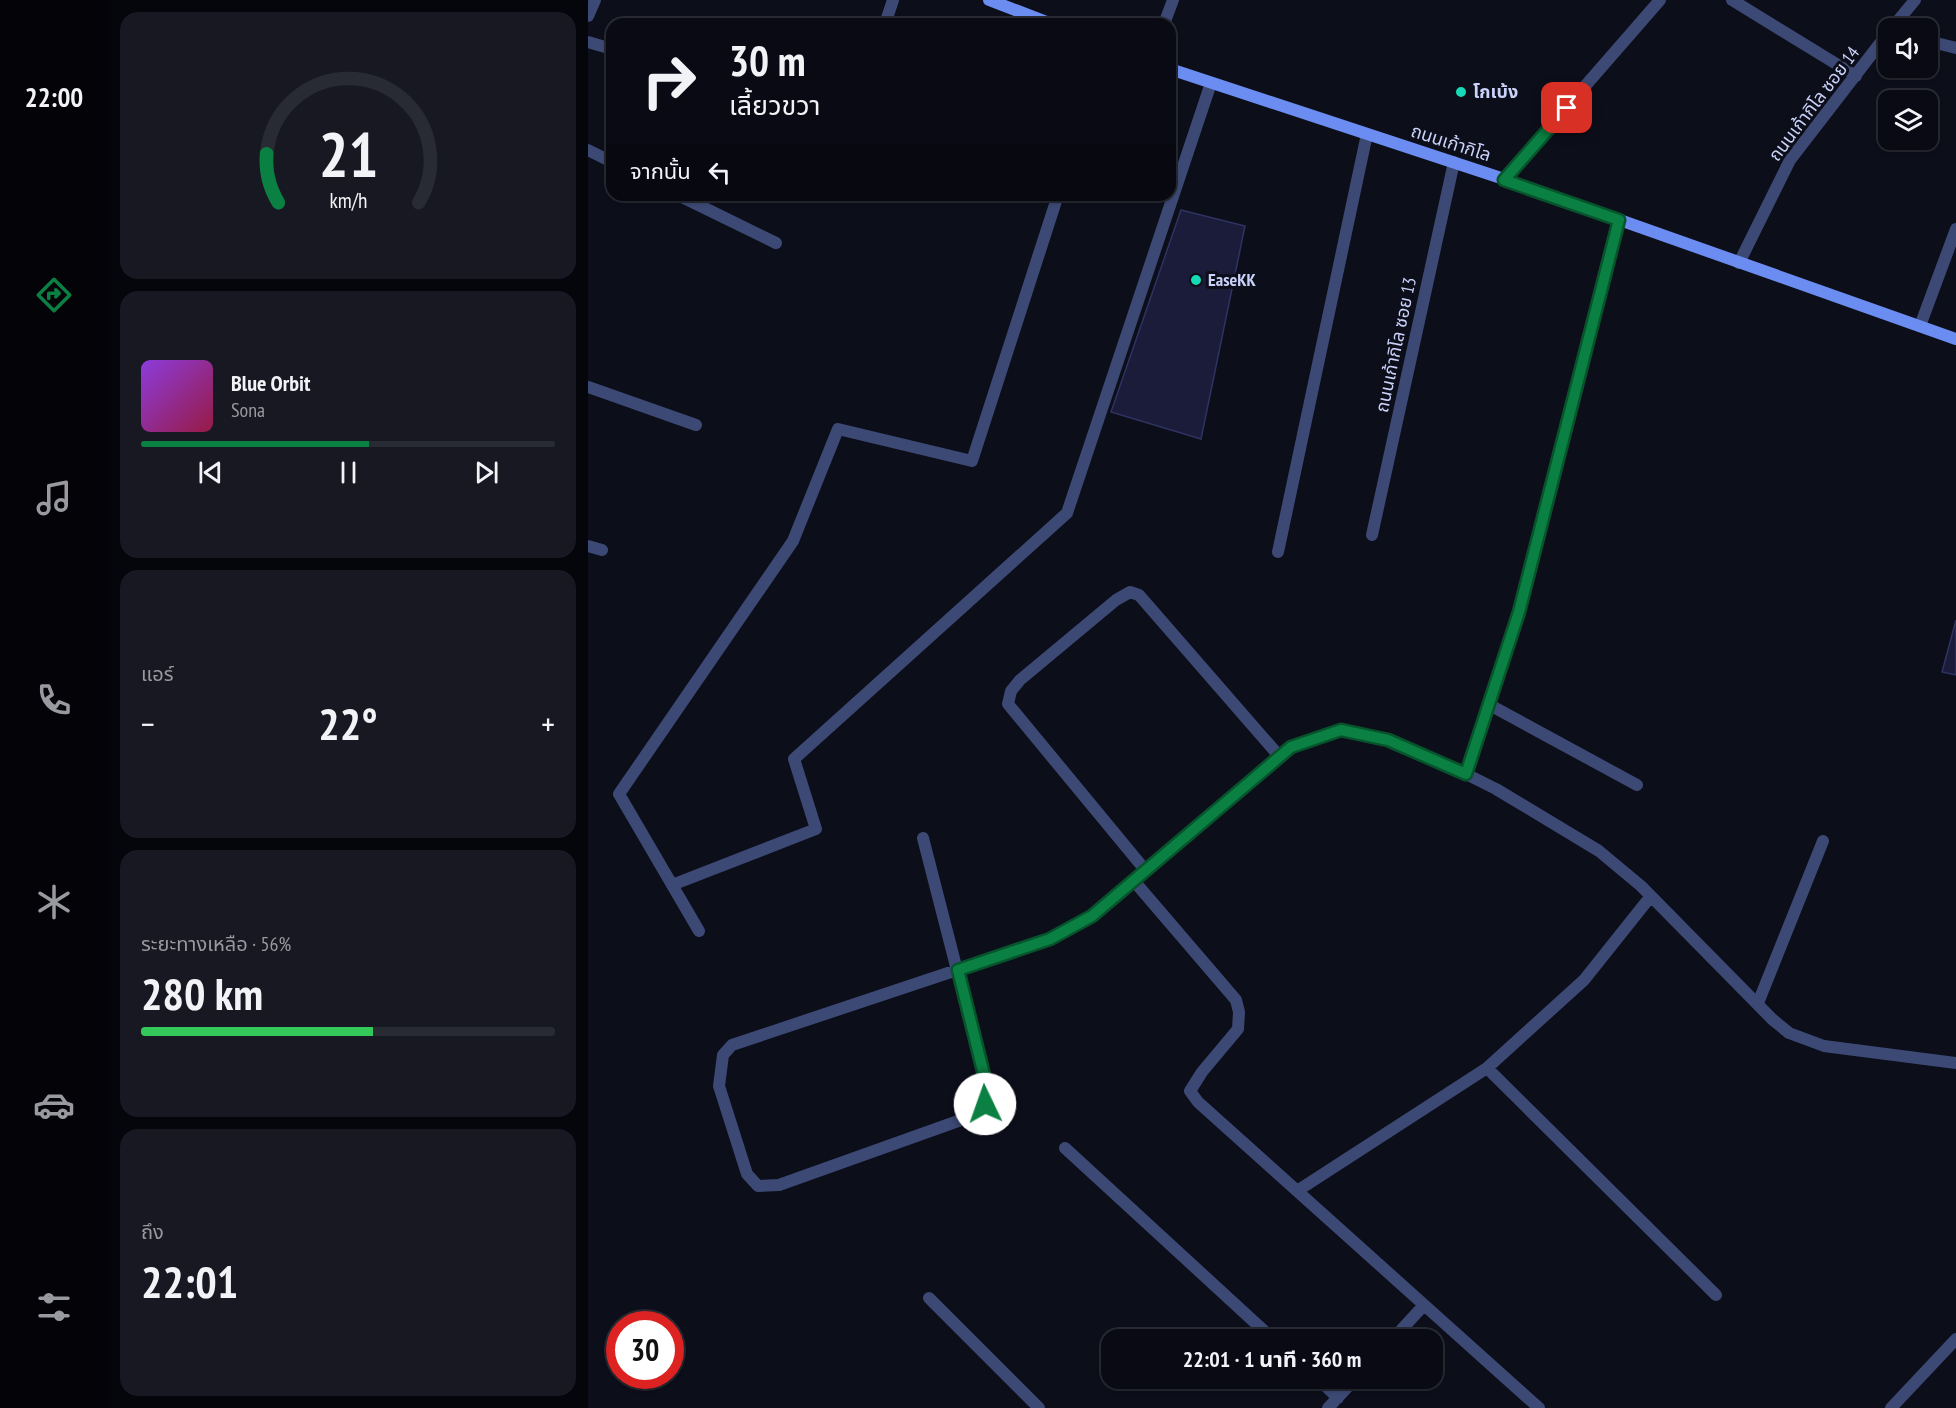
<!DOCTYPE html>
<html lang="th">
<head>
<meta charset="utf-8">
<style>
  :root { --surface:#090a14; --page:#171822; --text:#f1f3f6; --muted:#999aa0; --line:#292b34; --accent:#0b8043 }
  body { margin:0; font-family:"PT Sans Narrow","Noto Sans Thai",sans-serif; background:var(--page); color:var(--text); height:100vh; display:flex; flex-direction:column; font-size:22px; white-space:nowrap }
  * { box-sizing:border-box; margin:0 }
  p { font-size:20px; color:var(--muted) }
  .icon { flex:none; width:33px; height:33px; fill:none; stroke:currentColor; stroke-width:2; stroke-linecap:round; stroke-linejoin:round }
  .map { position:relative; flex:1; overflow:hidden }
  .drawer { display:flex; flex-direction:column; gap:12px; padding:12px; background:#05060b; width:480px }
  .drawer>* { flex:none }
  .banner { position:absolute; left:18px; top:18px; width:570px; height:183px; border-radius:18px; box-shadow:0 2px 4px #0004,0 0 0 2px var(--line); background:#090a14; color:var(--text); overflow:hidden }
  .controls { position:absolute; left:1290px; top:18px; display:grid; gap:12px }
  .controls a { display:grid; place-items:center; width:60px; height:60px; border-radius:12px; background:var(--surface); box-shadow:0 2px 4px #0004,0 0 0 2px var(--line); font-size:30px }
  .speed { position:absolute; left:18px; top:1311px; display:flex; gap:12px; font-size:30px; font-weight:700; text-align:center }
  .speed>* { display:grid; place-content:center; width:78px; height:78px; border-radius:50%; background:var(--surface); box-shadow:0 2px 4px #0004,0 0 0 2px var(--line); line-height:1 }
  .speed .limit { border:9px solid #d22; background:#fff; color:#111 }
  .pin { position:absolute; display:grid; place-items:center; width:51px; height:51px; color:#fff; margin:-26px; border-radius:12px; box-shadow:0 3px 9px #0006 }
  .me { position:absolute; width:66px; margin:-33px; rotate:357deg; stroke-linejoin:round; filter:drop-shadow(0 0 4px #0008) }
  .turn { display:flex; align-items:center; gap:21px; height:126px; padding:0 24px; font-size:27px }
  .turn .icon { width:78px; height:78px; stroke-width:2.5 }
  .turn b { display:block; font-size:42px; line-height:51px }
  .then { display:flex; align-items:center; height:57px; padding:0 24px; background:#0003; gap:12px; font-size:22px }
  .big { font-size:45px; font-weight:700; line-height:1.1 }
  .drawer .card { flex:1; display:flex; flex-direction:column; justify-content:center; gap:9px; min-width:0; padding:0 21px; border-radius:18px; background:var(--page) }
  .drawer .dial { align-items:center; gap:0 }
  .dial svg { height:156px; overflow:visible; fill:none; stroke:var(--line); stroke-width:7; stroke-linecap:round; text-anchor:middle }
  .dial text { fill:var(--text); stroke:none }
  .song { display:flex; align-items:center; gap:18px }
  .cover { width:72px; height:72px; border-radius:9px; background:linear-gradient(135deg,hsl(270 70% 55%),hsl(340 70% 35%)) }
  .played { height:6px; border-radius:3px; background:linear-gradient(90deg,var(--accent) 55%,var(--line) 55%) }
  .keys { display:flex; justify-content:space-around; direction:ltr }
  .heat { display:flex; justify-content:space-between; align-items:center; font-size:33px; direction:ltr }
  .charge { height:9px; border-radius:4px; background:linear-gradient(90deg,#34c759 56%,var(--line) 0) }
  .trip { position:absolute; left:513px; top:1329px; width:342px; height:60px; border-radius:18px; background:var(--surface); box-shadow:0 2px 4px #0004,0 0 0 2px var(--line); font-weight:700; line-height:60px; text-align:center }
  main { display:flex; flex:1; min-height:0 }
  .menu { display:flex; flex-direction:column; width:108px; justify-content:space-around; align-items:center; background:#040408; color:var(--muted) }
  .menu .icon { width:42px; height:42px }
  .menu .on { color:var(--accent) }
  .menu b { font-size:27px; color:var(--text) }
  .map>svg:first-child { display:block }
  .building { fill:#1a1c39; stroke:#2e3362; stroke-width:1.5 }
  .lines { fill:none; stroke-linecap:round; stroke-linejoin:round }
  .lane { stroke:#3c4974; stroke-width:12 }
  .street { stroke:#3c4974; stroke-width:12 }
  .secondary { stroke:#6b8cf0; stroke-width:12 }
  .route-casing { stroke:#07532c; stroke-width:15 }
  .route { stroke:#0b8043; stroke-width:10 }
  .poi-dot { fill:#16dab7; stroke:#0c0e1a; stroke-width:2 }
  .labels { text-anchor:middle; stroke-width:6; stroke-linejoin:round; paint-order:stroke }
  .poi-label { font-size:18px; font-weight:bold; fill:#cad2fa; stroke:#0c0e1a; text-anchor:start }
  .street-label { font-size:18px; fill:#cad2fa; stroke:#0c0e1a }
</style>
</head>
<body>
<main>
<nav class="menu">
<b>22:00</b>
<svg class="icon on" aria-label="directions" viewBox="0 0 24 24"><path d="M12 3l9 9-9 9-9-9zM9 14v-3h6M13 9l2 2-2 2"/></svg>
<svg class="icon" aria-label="music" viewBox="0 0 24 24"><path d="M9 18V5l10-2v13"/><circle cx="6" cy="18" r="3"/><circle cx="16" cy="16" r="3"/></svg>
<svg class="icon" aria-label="phone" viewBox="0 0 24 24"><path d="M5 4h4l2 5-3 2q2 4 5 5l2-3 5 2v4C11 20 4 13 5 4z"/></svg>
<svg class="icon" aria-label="climate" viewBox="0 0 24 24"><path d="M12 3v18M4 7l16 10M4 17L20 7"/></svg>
<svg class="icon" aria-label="car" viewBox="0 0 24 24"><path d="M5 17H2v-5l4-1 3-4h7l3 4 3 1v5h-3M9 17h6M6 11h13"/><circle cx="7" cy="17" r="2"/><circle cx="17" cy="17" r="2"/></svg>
<svg class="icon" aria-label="filters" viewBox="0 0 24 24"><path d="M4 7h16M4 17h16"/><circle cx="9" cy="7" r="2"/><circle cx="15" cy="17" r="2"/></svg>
</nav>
<section class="drawer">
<div class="card dial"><svg viewBox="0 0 100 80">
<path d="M14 69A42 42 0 1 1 86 69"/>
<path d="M14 69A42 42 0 0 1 8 44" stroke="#0b8043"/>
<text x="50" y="56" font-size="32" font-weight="700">21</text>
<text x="50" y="72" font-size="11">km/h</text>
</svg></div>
<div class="card">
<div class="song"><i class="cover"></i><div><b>Blue Orbit</b><p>Sona</p></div></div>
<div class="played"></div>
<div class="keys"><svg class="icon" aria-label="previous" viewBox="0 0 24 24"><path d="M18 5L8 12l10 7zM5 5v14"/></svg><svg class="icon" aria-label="pause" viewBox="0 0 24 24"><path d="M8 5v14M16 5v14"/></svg><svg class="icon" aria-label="next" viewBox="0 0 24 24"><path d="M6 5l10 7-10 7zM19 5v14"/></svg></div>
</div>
<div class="card"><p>แอร์</p>
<div class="heat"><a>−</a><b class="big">22°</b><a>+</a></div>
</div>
<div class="card"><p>ระยะทางเหลือ · 56%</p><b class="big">280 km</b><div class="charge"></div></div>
<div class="card"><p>ถึง</p><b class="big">22:01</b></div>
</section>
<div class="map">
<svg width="1368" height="1408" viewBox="0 0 1368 1408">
  <rect width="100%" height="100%" fill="#0c0e1a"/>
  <!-- building -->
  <path class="building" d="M593 210 657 226 613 439 523 412Z
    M1368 620V675L1354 672Z"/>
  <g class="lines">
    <!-- lane -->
    <path class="lane" d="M1340 41 1368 48
      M1170 1003 1235 841"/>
    <!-- street -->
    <path class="street" d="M1144 0 1268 76
      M0 16 7 0
      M297 24 305 0
      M576 24 585 0
      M1304 28 1327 0
      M0 42 24 49
      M0 150 24 162
      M916 179 1072 0
      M90 195 188 243
      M1151 263 1202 160 1300 33
      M1332 326 1368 229
      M0 387 108 425
      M784 535 866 162
      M0 546 14 550
      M690 552 779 134
      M900 704 1049 785
      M878 774 931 612 1031 220
      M335 838 398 1083 397 1104 387 1115 191 1185 170 1186 159 1174 131 1086 135 1055 144 1045 462 939 504 916 703 747 753 730 800 740 878 774 908 789 1011 851 1053 886 1184 1019 1201 1033 1236 1046 1368 1063
      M558 871 420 704 423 691 432 680 528 600 542 592 551 595 692 757
      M546 881 648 1000 651 1012 650 1029 614 1072 602 1091 610 1102 951 1408
      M84 885 228 829 206 759 479 513 623 83
      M111 931 31 794 205 541 250 429 384 461 470 195
      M899 1068 1128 1295
      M477 1148 686 1340
      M709 1191 899 1068 996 980 1063 896
      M341 1298 451 1408
      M804 1340 836 1305
      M729 1378 750 1398
      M740 1408 768 1378
      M1303 1408 1368 1339"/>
    <!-- secondary -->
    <path class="secondary" d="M401 0 464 24
      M582 69 916 179 1368 339"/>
  </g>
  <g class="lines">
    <defs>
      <path id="route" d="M397 1104 398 1083 370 970 462 939 504 916 703 747 753 730 800 740 878 774 931 612 1031 220 916 180 979 108"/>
    </defs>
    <!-- route casing -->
    <use href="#route" class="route-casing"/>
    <!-- route -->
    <use href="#route" class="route"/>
  </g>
  <!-- markers -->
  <g class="poi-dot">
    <circle cx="873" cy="92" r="6"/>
    <circle cx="608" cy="280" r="6"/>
  </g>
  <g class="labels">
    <!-- poi labels -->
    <g class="poi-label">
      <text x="885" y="98">โกเบ้ง</text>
      <text x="620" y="286">EaseKK</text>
    </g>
    <!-- street labels -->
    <g class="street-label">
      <text transform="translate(1226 104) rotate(-53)" y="6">ถนนเก้ากิโล ซอย 14</text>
      <text transform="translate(863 143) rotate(18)" y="6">ถนนเก้ากิโล</text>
      <text transform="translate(808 345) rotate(-78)" y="6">ถนนเก้ากิโล ซอย 13</text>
    </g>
  </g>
</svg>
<div class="controls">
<a><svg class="icon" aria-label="sound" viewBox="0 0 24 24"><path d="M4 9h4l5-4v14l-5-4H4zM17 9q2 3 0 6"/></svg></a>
<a><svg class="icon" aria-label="layers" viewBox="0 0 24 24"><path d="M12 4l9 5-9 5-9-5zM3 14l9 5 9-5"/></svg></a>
</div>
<div class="speed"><div class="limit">30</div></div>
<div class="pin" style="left:979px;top:108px;background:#d93025"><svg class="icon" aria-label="arrive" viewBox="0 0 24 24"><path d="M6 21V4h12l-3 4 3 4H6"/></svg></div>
<svg class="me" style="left:397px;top:1104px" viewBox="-20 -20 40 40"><circle r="19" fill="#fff"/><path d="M0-13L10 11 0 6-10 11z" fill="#0b8043"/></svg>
<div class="trip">22:01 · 1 นาที · 360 m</div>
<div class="banner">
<div class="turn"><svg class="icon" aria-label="right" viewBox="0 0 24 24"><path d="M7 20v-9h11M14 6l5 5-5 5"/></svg><div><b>30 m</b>เลี้ยวขวา</div></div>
<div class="then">จากนั้น<svg class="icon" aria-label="left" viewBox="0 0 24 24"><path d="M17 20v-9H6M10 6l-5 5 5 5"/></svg></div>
</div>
</div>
</main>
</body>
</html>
